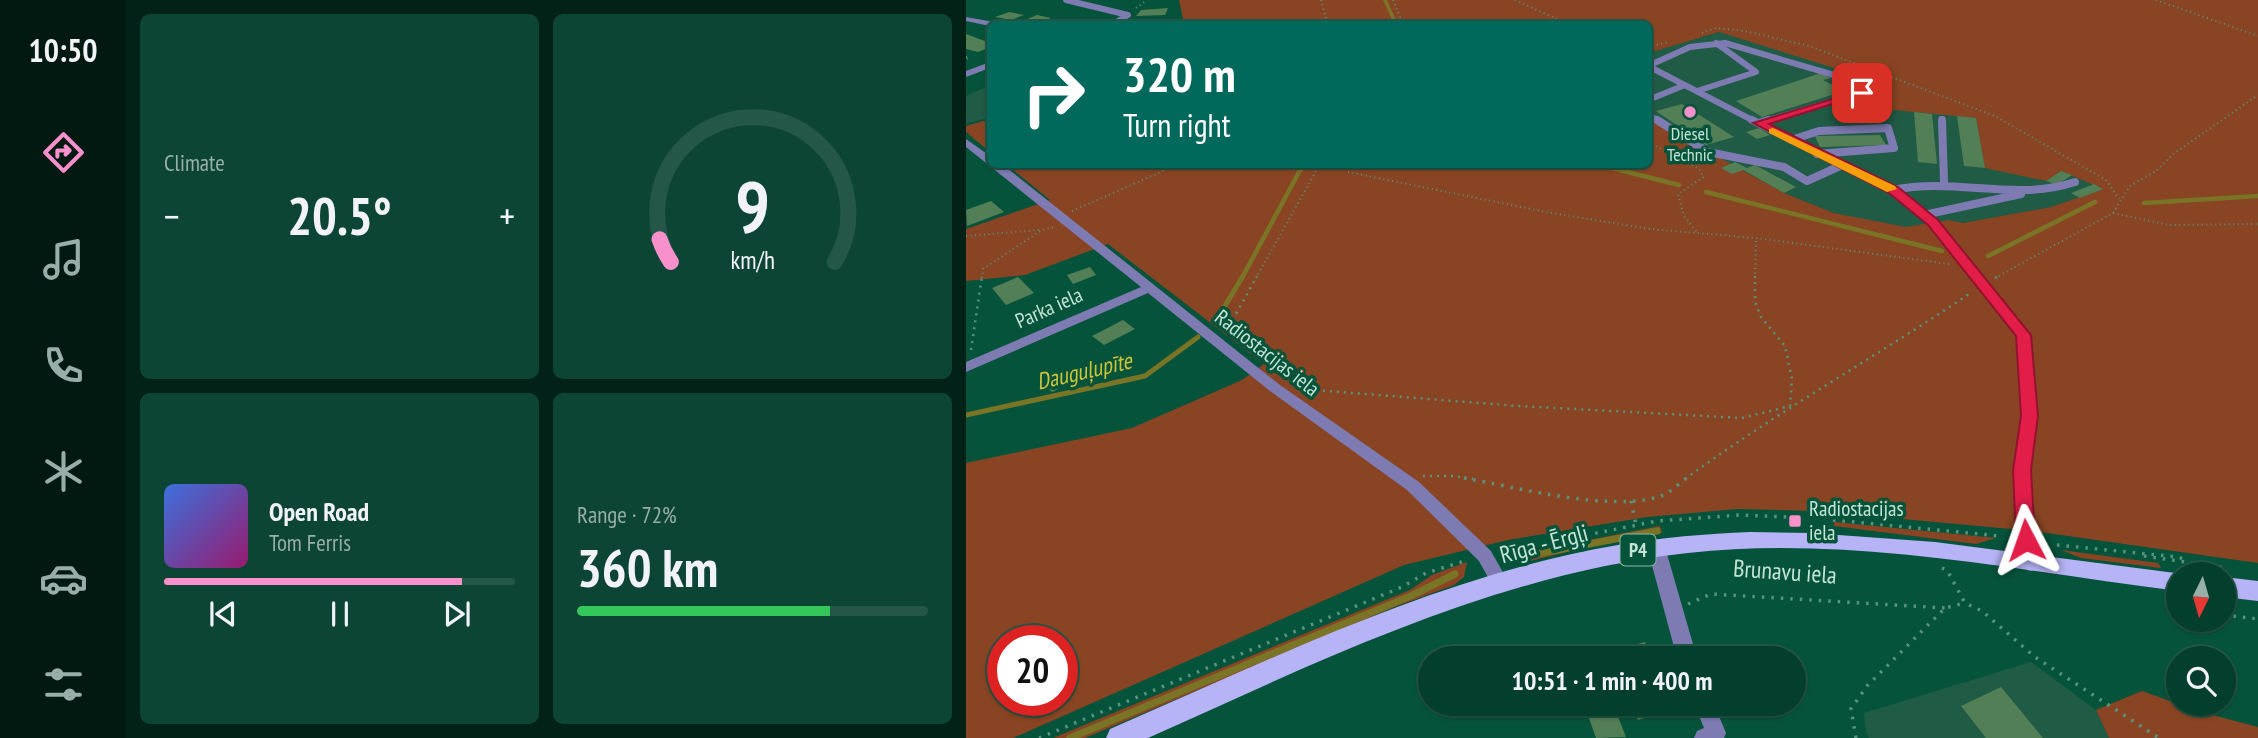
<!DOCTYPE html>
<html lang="en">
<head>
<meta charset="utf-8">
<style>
  :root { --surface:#043e2c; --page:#0d4534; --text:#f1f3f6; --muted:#97aea9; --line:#255748; --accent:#f890cb }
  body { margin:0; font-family:"PT Sans Narrow",sans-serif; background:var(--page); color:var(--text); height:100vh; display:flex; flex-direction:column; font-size:26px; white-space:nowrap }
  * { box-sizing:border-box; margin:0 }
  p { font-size:23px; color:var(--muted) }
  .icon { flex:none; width:38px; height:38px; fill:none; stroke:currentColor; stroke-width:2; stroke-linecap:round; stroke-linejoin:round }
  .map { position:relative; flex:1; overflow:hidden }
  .panel { display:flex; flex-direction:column; gap:14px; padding:14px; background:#022218; width:840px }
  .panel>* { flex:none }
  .hud { position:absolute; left:21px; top:21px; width:665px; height:147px; border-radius:10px; box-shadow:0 2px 5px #0004,0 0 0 2px var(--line); background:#00695c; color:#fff; overflow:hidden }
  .needle { width:46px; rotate:185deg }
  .fabs { position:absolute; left:1200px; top:562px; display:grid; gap:14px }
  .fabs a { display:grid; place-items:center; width:70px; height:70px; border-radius:50%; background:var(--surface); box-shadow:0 2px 5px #0004,0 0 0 2px var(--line); font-size:35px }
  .speed { position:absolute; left:21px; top:625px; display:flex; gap:14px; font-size:35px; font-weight:700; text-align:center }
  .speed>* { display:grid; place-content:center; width:91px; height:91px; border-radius:50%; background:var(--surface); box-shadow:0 2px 5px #0004,0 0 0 2px var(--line); line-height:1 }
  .speed .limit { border:10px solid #d22; background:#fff; color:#111 }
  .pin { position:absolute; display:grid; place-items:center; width:60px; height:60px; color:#fff; margin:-30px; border-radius:14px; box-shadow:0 4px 10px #0006 }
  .me { position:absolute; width:77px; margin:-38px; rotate:356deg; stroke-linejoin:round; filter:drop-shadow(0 0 5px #0008) }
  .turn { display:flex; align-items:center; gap:24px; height:147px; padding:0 21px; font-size:32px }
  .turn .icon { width:91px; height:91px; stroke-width:2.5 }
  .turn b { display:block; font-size:49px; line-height:60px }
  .big { font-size:52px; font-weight:700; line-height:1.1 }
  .panel .card { flex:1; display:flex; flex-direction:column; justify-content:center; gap:10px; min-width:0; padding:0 24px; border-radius:10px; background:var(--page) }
  .panel .dial { align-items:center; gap:0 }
  .dial svg { height:182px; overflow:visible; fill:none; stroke:var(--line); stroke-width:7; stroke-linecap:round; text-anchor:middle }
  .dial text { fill:var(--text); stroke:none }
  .song { display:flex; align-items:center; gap:21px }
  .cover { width:84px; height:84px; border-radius:10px; background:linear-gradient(135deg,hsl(220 70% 55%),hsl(320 70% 35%)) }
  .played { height:7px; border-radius:4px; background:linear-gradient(90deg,var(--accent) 85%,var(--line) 85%) }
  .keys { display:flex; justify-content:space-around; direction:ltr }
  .heat { display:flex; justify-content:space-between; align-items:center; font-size:38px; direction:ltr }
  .charge { height:10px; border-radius:5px; background:linear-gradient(90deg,#34c759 72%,var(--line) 0) }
  .panel .tiles { flex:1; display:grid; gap:14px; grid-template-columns:repeat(2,1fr) }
  .trip { position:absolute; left:452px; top:646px; width:388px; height:70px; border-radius:35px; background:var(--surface); box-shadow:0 2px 5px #0004,0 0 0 2px var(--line); font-weight:700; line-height:70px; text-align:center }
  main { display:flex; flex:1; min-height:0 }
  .tabs { display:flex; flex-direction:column; width:126px; justify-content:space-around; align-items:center; background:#021912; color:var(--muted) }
  .tabs .icon { width:49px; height:49px }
  .tabs .on { color:var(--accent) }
  .tabs b { font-size:32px; color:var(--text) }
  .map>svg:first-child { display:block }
  .built { fill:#205b46 }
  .green { fill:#894523; fill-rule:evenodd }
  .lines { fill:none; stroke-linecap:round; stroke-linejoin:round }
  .stream-far3 { stroke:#7a7526; stroke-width:3.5 }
  .stream-far2 { stroke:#7a7526; stroke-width:4.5 }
  .stream-far1 { stroke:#7a7526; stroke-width:5 }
  .stream { stroke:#7a7526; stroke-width:7 }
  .building { fill:#537f56 }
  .path-far2 { stroke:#59927e; stroke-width:2; stroke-dasharray:1 3.5; stroke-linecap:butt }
  .path-far1 { stroke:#59927e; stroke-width:2.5; stroke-dasharray:2 5; stroke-linecap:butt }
  .path { stroke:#59927e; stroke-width:3.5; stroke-dasharray:2.5 7; stroke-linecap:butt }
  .service-far3 { stroke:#7d7bb2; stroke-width:6 }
  .service-far2 { stroke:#7d7bb2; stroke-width:8 }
  .service-far1 { stroke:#7d7bb2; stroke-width:10 }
  .service { stroke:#7d7bb2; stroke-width:14 }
  .minor { fill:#7d7bb2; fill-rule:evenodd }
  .primary { fill:#b6b4f7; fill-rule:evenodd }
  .route { fill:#e11d48; stroke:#92132f; stroke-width:2 }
  .slow { fill:#f59e0b }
  .poi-dot { fill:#f890cb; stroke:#06533b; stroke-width:2.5 }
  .labels { text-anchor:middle; stroke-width:7; stroke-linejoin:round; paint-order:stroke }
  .far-poi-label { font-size:18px; fill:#c4e4d5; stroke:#06533b }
  .shield { fill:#06533b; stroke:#8bb8a7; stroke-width:2 }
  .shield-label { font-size:19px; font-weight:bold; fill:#c4e4d5 }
  .street-label { font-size:21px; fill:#c4e4d5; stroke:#06533b }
  .poi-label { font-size:21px; fill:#c4e4d5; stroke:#06533b; text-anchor:start }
  .water-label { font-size:23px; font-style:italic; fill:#cec538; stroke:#06533b }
  .near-street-label { font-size:24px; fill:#c4e4d5; stroke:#06533b }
</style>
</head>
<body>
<main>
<nav class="tabs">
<b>10:50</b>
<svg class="icon on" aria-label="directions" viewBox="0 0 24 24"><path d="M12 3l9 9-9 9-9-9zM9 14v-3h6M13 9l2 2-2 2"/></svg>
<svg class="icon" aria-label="music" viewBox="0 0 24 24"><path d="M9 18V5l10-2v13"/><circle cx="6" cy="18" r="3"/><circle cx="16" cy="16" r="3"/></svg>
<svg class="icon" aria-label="phone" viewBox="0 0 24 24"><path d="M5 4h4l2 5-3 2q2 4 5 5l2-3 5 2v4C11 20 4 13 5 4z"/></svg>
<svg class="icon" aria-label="climate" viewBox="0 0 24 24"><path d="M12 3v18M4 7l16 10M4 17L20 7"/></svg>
<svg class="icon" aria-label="car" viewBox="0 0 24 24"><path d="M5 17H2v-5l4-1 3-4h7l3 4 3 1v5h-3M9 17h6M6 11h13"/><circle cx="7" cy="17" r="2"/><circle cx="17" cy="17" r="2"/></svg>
<svg class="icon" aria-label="filters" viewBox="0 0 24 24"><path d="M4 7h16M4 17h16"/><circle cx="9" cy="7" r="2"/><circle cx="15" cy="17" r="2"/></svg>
</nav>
<section class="panel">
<div class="tiles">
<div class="card"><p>Climate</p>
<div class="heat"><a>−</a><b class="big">20.5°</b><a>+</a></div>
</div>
<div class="card dial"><svg viewBox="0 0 100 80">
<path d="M14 69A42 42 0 1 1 86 69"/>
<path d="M14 69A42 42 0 0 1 9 59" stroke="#f890cb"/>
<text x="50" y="56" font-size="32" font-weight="700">9</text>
<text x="50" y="72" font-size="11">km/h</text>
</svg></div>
<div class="card">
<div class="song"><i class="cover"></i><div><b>Open Road</b><p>Tom Ferris</p></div></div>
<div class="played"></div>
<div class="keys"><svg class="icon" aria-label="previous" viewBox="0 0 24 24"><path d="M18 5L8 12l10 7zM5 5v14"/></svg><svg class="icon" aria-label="pause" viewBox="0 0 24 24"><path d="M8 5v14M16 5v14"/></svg><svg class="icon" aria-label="next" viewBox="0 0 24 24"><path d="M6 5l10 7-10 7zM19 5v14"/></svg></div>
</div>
<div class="card"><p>Range · 72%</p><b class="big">360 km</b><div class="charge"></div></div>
</div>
</section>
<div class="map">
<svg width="1292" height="738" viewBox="0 0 1292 738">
  <rect width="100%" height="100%" fill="#06533b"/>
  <!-- built -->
  <path class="built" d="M753 32 867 66 1010 118 1095 171 1137 189 1085 207 997 223 983 220 940 228 868 213 818 193 777 170 766 174 683 124 682 53Z
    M24 85V117L0 124V96Z
    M1065 662 1130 710 1143 738H903L900 733 898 713Z"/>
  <!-- green -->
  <path class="green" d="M213 0H1292V563L1067 531 849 511 771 509 681 517 542 540 438 565 47 738H0V463L166 428 276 380 298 364 142 244 59 275 0 281V229L84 200 41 165 682 164 683 119 818 193 868 213 940 227 983 220 997 223 1085 207 1137 189 1095 171 1080 181 1019 168 1010 118 929 110 892 114 874 108 907 80 753 32 683 53 682 24H218ZM37 640H96V700H37Z
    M17 121 24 122V152L0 132V126Z
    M868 522 1030 538 1010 544 868 526Z
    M694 526 696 533 629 545 560 562 541 556Z
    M1095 550 1192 563 1195 568 1115 558Z
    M501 562 498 577 488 585 426 608 119 738H87L444 590 466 575Z
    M1176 691 1235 712 1292 727V738H1143L1130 710Z"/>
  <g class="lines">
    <!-- stream-far3 -->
    <path class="stream-far3" d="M419 0 430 24"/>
    <!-- stream-far2 -->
    <path class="stream-far2" d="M630 164 713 185
      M740 192 976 251
      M1178 203 1292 196
      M1022 256 1129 202
      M276 278 333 172 340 164"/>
    <!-- stream-far1 -->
    <path class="stream-far1" d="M251 319 277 276
      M0 415 179 376 232 337"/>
    <!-- stream -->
    <path class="stream" d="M561 556 691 531
      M104 738 447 595 489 574"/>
  </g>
  <!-- building -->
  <path class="building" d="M202 8 199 15 170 16 175 10Z
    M43 12 58 15 45 20 29 17Z
    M71 15 85 18 73 23 54 22Z
    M0 34 24 43V47L12 52 0 49Z
    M855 73 865 78 857 80 878 91 796 117 770 101Z
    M716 104 768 137 740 145 690 111Z
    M948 112 966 114 971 164 952 162Z
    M991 116 1010 118 1019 168 998 166Z
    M793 128 804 135 791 139 780 132Z
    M914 135 920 145 854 147 849 136Z
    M769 162 781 168 789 165 830 187 818 193 777 170 766 174 755 168Z
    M1095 171 1106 175 1091 185 1080 181Z
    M1128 184 1137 189 1114 198 1105 193Z
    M25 201 38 212 1 226 0 210Z
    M124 267 130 275 107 284 101 275Z
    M52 277 68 293 40 305 26 288Z
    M157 320 169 329 138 345 126 336Z
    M96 370 107 382 86 392 75 381Z
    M679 642 686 658H661L657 648Z
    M1035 687 1077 738H1020L995 706Z
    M618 704H647L660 737 630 738Z
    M666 704H705L707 708 672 720Z"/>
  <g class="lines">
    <!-- path-far2 -->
    <path class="path-far2" d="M355 0 362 24
      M427 0 437 24
      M549 0 602 24
      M1190 0 1292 36
      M170 8 181 0
      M736 33 750 28 779 31 843 46 1029 116 1140 180 1153 199
      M682 47 703 42
      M0 57 3 58 0 59
      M682 142 733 169 738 177 712 194 718 216 731 232
      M382 172 580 212 684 229 790 238 983 264
      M106 211 213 164
      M1147 213 1203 225 1292 224
      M0 236 73 230
      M16 278 17 269 76 230 88 227
      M290 278 354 164
      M789 278 790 238
      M1029 278 1147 213 1164 186 1191 170 1206 155 1292 95"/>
    <!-- path-far1 -->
    <path class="path-far1" d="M1029 278 1032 276
      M260 332 291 276
      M5 350 16 276
      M336 389 552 406 776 418 824 406 826 379 819 346 795 317 789 302V276
      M457 476H488L507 479
      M719 479C811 412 911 356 1006 292"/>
    <!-- path -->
    <path class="path" d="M498 478C549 487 646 513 695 496 704 493 713 483 721 478
      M665 501 670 525
      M867 520 1034 536
      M1091 545 1212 557 1222 561
      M536 552 691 521 774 515 821 517
      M1178 556 1261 568
      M976 568 981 570 999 603 1016 611 1069 657 1193 738
      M722 604 745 594 979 608
      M1258 615 1292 619
      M73 738 436 587 460 573 499 561
      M890 738 885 709 901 686 979 608 999 603"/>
    <!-- service-far3 -->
    <path class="service-far3" d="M100 0 162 15 147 24
      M682 66 790 122
      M682 66 724 47 759 43 885 80 895 87 896 93 796 122
      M731 91 790 72 750 43
      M682 100 719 85
      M682 114 693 122
      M976 119V122"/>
    <!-- service-far2 -->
    <path class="service-far2" d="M691 120 742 152 818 167 841 181 874 166
      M786 120 927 190 967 222 1012 278
      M976 120 978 182
      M793 123 802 120
      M825 140 853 131 922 128 928 148 851 154
      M927 190C989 177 1049 202 1109 182
      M958 215 1055 194"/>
    <!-- service-far1 -->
    <path class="service-far1" d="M1010 276 1057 335 1064 416 1056 479"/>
    <!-- service -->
    <path class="service" d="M1056 478 1058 534 1065 564"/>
    <!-- minor -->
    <path class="minor" d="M0 17 28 22 32 24 24 26 0 21Z
      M24 62V68L0 77V71Z
      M0 139 24 156V164H36L314 385 453 482 525 551 544 585 541 590 535 593 529 590 513 561 441 490 304 391 182 293 0 372V362L175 287 0 147Z
      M690 540 696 542 699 547 731 658H711L681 547 684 542Z
      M728 704H748L760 733 758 738H728L731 731 738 728Z"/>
    <!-- primary -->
    <path class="primary" d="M784 532 845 533 969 542 1217 574H1213V591C1054 571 883 535 722 553 530 574 356 660 182 738H140L144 729C308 658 475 575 652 545 696 537 740 534 784 532Z
      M1258 577 1292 581V601L1258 597Z"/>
  </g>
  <!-- route -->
  <path class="route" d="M893 91 901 93 803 124 932 187 972 220 1065 335 1072 416 1065 470 1069 540 1066 545 1060 548 1053 545 1050 540 1047 470 1055 416 1050 336 962 225 923 193 787 123Z"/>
  <!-- slow -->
  <path class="slow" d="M807 128 929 186 931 189 921 192 803 133V129Z"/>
  <!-- markers -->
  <g class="poi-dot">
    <circle cx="724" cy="112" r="7"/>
    <rect x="822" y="514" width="14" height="14" rx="3.5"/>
  </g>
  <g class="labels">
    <!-- far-poi labels -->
    <g class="far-poi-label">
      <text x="724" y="140">Diesel<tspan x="724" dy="21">Technic</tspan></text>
    </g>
    <!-- shield labels -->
    <rect class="shield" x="654.5" y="534.5" width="35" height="31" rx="5"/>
    <g class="shield-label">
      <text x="672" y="557">P4</text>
    </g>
    <!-- street labels -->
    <g class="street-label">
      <text transform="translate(83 308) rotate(-24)" y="7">Parka iela</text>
      <text transform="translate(301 353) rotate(38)" y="7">Radiostacijas iela</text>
    </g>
    <!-- poi labels -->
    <g class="poi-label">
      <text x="843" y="516">Radiostacijas<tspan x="843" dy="24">iela</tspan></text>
    </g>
    <!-- water labels -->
    <g class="water-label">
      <text transform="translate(118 371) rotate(-13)" y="8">Dauguļupīte</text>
    </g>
    <!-- near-street labels -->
    <g class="near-street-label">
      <text transform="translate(578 544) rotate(-15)" y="8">Rīga - Ērgļi</text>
      <text transform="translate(819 572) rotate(4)" y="8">Brunavu iela</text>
    </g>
  </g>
</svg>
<div class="fabs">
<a><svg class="needle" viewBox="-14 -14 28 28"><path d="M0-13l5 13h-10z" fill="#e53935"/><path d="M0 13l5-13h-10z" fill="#97aea9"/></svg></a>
<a><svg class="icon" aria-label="search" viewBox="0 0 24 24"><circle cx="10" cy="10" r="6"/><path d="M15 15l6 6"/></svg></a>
</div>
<div class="speed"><div class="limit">20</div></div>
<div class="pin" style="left:896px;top:93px;background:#d93025"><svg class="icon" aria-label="arrive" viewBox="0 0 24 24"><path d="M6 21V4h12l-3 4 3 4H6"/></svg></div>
<svg class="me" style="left:1060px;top:540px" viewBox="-20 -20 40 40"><path d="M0-17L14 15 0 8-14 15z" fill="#e11d48" stroke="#fff" stroke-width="4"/></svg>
<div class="trip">10:51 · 1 min · 400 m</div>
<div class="hud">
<div class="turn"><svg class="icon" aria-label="right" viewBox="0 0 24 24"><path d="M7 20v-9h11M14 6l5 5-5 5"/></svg><div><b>320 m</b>Turn right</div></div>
</div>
</div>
</main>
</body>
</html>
